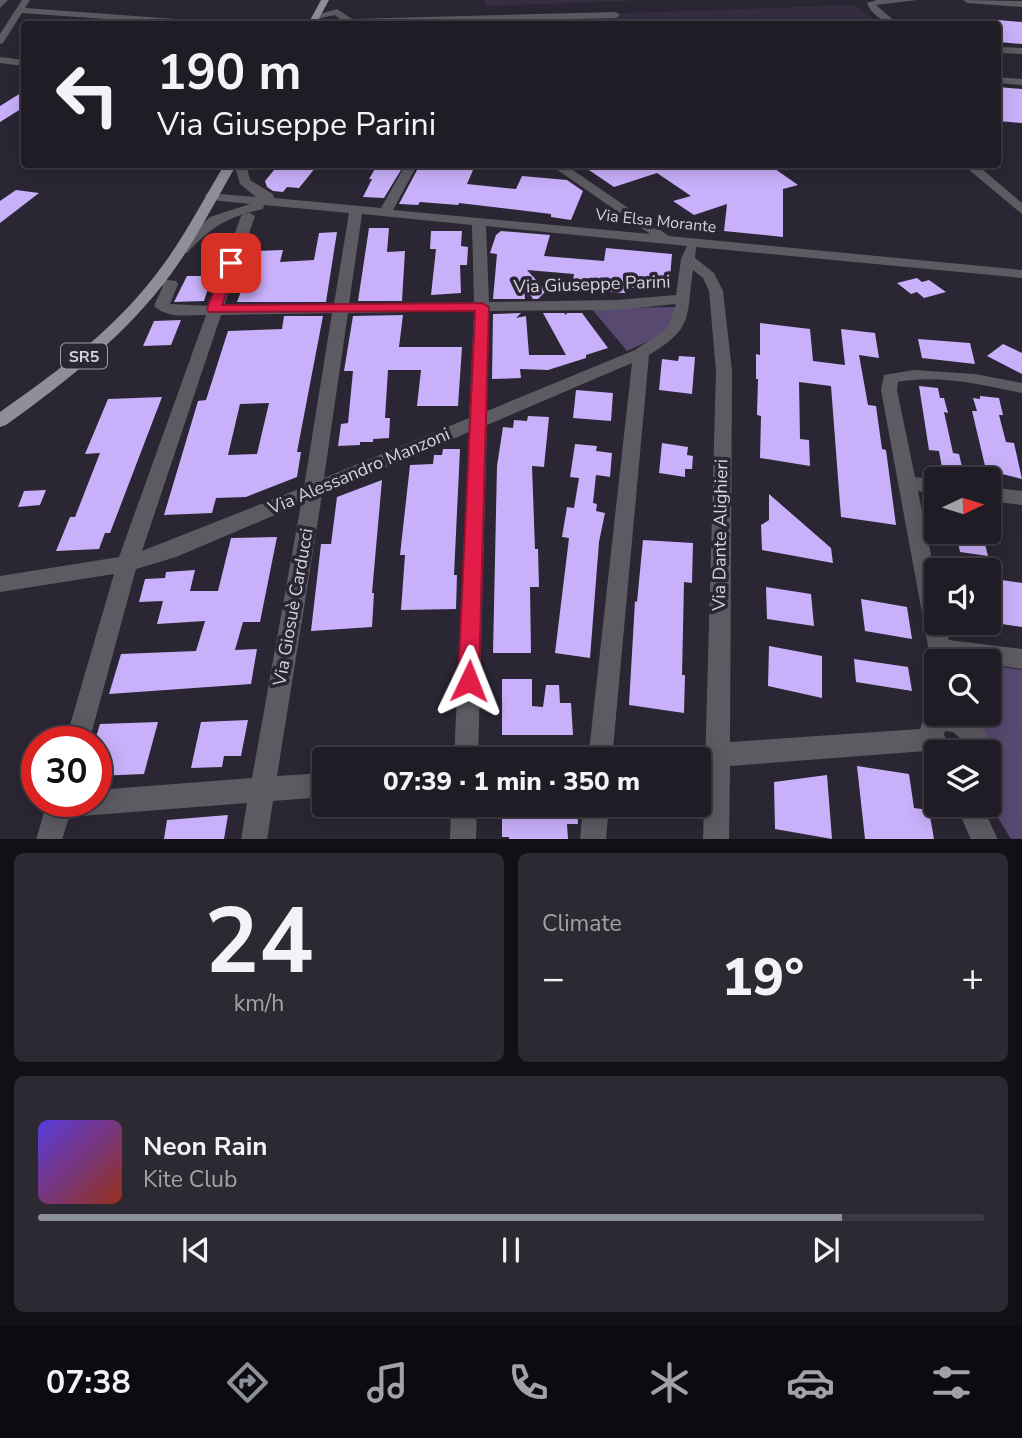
<!DOCTYPE html>
<html lang="en">
<head>
<meta charset="utf-8">
<style>
  :root { --surface:#201c26; --page:#2d2932; --text:#f1f3f6; --muted:#a2a1a7; --line:#3d3a43; --accent:#8c9099 }
  body { margin:0; font-family:"Nunito Sans",sans-serif; background:var(--page); color:var(--text); height:100vh; display:flex; flex-direction:column; font-size:26px; white-space:nowrap }
  * { box-sizing:border-box; margin:0 }
  p { font-size:23px; color:var(--muted) }
  .icon { flex:none; width:38px; height:38px; fill:none; stroke:currentColor; stroke-width:2; stroke-linecap:round; stroke-linejoin:round }
  .map { position:relative; height:839px; overflow:hidden }
  .drawer { display:flex; flex-direction:column; gap:14px; padding:14px; background:#120f15; flex:1 }
  .drawer>* { flex:none }
  .hud { position:absolute; left:21px; top:21px; width:980px; height:147px; border-radius:7px; box-shadow:0 4px 18px #0003,0 0 0 2px var(--line); background:#201c26; color:var(--text); overflow:hidden }
  .needle { width:46px; rotate:86deg }
  .fabs { position:absolute; left:924px; top:467px; display:grid; gap:14px }
  .fabs a { display:grid; place-items:center; width:77px; height:77px; border-radius:7px; background:var(--surface); box-shadow:0 4px 18px #0003,0 0 0 2px var(--line); font-size:35px }
  .speed { position:absolute; left:21px; top:726px; display:flex; gap:14px; font-size:35px; font-weight:700; text-align:center }
  .speed>* { display:grid; place-content:center; width:91px; height:91px; border-radius:50%; background:var(--surface); box-shadow:0 4px 18px #0003,0 0 0 2px var(--line); line-height:1 }
  .speed .limit { border:10px solid #d22; background:#fff; color:#111 }
  .pin { position:absolute; display:grid; place-items:center; width:60px; height:60px; color:#fff; margin:-30px; border-radius:14px; box-shadow:0 4px 10px #0006 }
  .me { position:absolute; width:77px; margin:-38px; rotate:2deg; stroke-linejoin:round; filter:drop-shadow(0 0 5px #0008) }
  .turn { display:flex; align-items:center; gap:24px; height:147px; padding:0 21px; font-size:32px }
  .turn .icon { width:91px; height:91px; stroke-width:2.5 }
  .turn b { display:block; font-size:49px; line-height:60px }
  .big { font-size:52px; font-weight:800; line-height:1.1 }
  .drawer .tile { flex:1; display:flex; flex-direction:column; justify-content:center; gap:10px; min-width:0; padding:0 24px; border-radius:10px; background:var(--page) }
  .drawer .dial { align-items:center; gap:0 }
  .dial b { font-size:91px; line-height:1 }
  .song { display:flex; align-items:center; gap:21px }
  .cover { width:84px; height:84px; border-radius:10px; background:linear-gradient(135deg,hsl(250 70% 55%),hsl(10 70% 35%)) }
  .played { height:7px; border-radius:4px; background:linear-gradient(90deg,var(--accent) 85%,var(--line) 85%) }
  .keys { display:flex; justify-content:space-around; direction:ltr }
  .heat { display:flex; justify-content:space-between; align-items:center; font-size:38px; direction:ltr }
  .drawer .tiles { flex:1; display:grid; gap:14px; grid-template-columns:1fr 1fr }
  .tile:last-child { grid-column:span 2 }
  .trip { position:absolute; left:312px; top:747px; width:399px; height:70px; border-radius:7px; background:var(--surface); box-shadow:0 4px 18px #0003,0 0 0 2px var(--line); font-weight:800; line-height:70px; text-align:center }
  .dock { display:flex; height:112px; justify-content:space-around; align-items:center; background:#0d0b0f; color:var(--muted) }
  .dock .icon { width:49px; height:49px }
  .dock .selected { color:var(--accent) }
  .dock b { font-size:32px; color:var(--text) }
  .map>svg:first-child { display:block }
  .built { fill:#342e40 }
  .green { fill:#574970 }
  .building { fill:#c9b0fa; fill-rule:evenodd }
  .lines { fill:none; stroke-linecap:round; stroke-linejoin:round }
  .minor { fill:#5d5b62; fill-rule:evenodd }
  .major { fill:#918d9b; fill-rule:evenodd }
  .route { fill:#e11d48; stroke:#92132f; stroke-width:2 }
  .labels { text-anchor:middle; stroke-width:7; stroke-linejoin:round; paint-order:stroke }
  .far-street-label { font-size:16px; fill:#d5d2db; stroke:#2a2633 }
  .shield { fill:#2a2633; stroke:#a29ea9; stroke-width:2 }
  .shield-label { font-size:16px; font-weight:bold; fill:#d5d2db }
  .street-label { font-size:18px; fill:#d5d2db; stroke:#2a2633 }
</style>
</head>
<body>
<div class="map">
<svg width="1022" height="840" viewBox="0 0 1022 840">
  <rect width="100%" height="100%" fill="#2a2633"/>
  <!-- built -->
  <path class="built" d="M484 0H648L486 6Z
    M855 5 879 24H465L455 19Z"/>
  <!-- green -->
  <path class="green" d="M678 307 666 333 627 351 591 308Z
    M989 665 1022 670V839H1011L989 803V752H979L972 714H989Z"/>
  <!-- building -->
  <path class="building" d="M998 20 1022 22V44L998 42Z
    M998 87 1022 89V123L998 121Z
    M24 91V107L0 122V106Z
    M279 164H291L316 167 299 188 287 187 283 192 273 191 267 187 265 181Z
    M378 164 404 165 384 198 363 197 372 179H369Z
    M580 164H768L798 185 783 189V237L724 231 727 204 694 215 673 201 691 196 657 173 614 187Z
    M416 166 473 170 467 184 516 189 522 176 567 180 583 191 571 220 551 217V214L459 203 458 205 420 202 418 205 399 204 417 170Z
    M16 190 39 193 0 223V201Z
    M369 228H389L387 252 405 251 402 301H358Z
    M431 231H462L461 246 468 247 467 265H460L461 293 431 295 436 249H430Z
    M501 231 550 235 544 256 604 261 606 248 672 254 669 290 626 287 625 293 595 291 596 283 573 281 574 274 527 270 546 291 538 299H533L524 285 525 299H493L497 254 490 253 496 235Z
    M337 232 326 302H237L256 251 283 250 280 262 314 260 319 233Z
    M187 276H212L204 301 174 302Z
    M917 278 922 282 929 280 946 292 924 298 917 292 911 294 897 283Z
    M521 313 516 318 526 316 529 355H566L543 313H564L566 315 567 313H582L608 348 586 355V358L548 370 520 369 521 378 492 379 493 314Z
    M403 315 399 347H462L458 406H417L421 370H388L385 418H390L389 438 373 439V442H360V445L338 446 341 424 348 423 353 371H344L353 316Z
    M284 316H323L297 452H301L297 477 246 497 216 498 212 513 164 515 198 401 206 400 228 331 282 329ZM269 403 257 454 228 455 240 404Z
    M181 320 171 345 143 346 154 321Z
    M760 323 810 329 813 361 845 365 841 329 875 333 879 358 859 355 868 405 876 406 882 449 886 450 896 525 841 517 831 386 799 382 800 439 809 440 810 466 760 458 761 416 757 415 758 379H756V354L760 355Z
    M918 339 970 343 975 364 922 358Z
    M1003 344 1022 353V374L987 356Z
    M679 356 695 357 692 394 659 390 662 359 678 361Z
    M919 386 938 388 940 398H944L948 413 944 412 953 453 959 454 964 475 943 473 939 451 929 450Z
    M576 390 613 393 611 421 573 418Z
    M980 396 999 398 1003 415H999L1006 442 1014 443 1022 479 986 470 972 411H977L973 398 980 399Z
    M162 397 110 533H105L99 549 56 551 70 517H75L100 453 85 454 108 399Z
    M528 416 549 417 544 467 532 466 535 549H538L539 587H530L531 653H493L497 466 503 427 513 428 514 420 527 421Z
    M662 443 688 447 687 455 693 456 692 469H685V477L659 473Z
    M575 444 597 446 596 451 612 453 610 477 596 475 593 503 597 504 596 511 605 513 599 542 590 658 555 653 569 538 562 537 567 507 574 508 579 478 570 477Z
    M443 449H460L454 575H457L456 609 401 610 405 555H400L410 465 433 464 434 455H442Z
    M382 480 372 593H374L372 627 311 631 321 544H331L337 497Z
    M46 490 40 505 18 507 24 491Z
    M769 494 831 548 833 563 762 550 761 525 769 520Z
    M956 532H982L988 556 960 552Z
    M277 537 260 622H243L235 650 257 649 251 684 109 694 121 654 196 651 205 621 157 624 163 601 139 602 145 579 165 578 166 572 195 570 190 591H218L231 538Z
    M643 540 693 543 692 583 684 582 682 675H685L684 713 629 705 635 601 637 602Z
    M989 578 1022 583V627L989 622Z
    M766 587 811 594 814 626 767 619Z
    M861 599 907 607 912 639 865 631Z
    M769 646 822 656V698L768 686Z
    M854 659 908 667 912 691 856 682Z
    M502 679H532V706L543 707 546 685H559L560 703H571L573 735H502Z
    M248 720 241 756H224L222 767 191 768 201 722Z
    M158 722 144 774 96 776V737L100 724Z
    M857 766 909 774 914 808 929 810 934 839H865Z
    M827 775 832 839 775 829 774 782Z
    M502 805H577L578 824H567L568 839H509V837H502Z
    M228 815 224 839H164L167 820Z"/>
  <g class="lines">
    <!-- minor -->
    <path class="minor" d="M0 0H8L0 8Z
      M22 0H30L25 8 203 21 208 24H174L22 13 3 43 0 44V34Z
      M917 0 876 5 898 24C886 24 871 15 867 3L877 0Z
      M963 0 1022 1V7L967 3Z
      M337 9 352 19 616 12 620 15 616 18 356 24H345L335 15 317 19 313 16Z
      M998 47 1022 48V54L998 53Z
      M0 57 24 60V66L0 63Z
      M998 77 1022 79V85L998 83Z
      M234 164H246L250 180 273 194 274 198 381 208 403 169 409 165 415 169 393 210 650 234 549 164H564L669 236 1022 270V278L696 247 695 258 714 273 723 291 732 371 730 742 920 729 923 720 936 710V714C965 714 989 716 988 752H964L962 740 953 732 945 731 944 735 955 752H936V761L926 751 730 766 729 840H703L716 371 709 291 703 278 693 270C686 318 694 328 649 355L612 760H588L632 363 487 425 478 760H454L469 432 322 495 277 776 324 773V797L273 801 267 840H241L247 803 69 817 62 840H36L47 802H96V790L252 778 301 504 176 557 136 569 89 742H65L114 574 0 592V576L119 557 206 315C188 315 168 319 154 306L163 286 154 284 152 281 154 278 176 281 178 284 170 304 209 306 241 216 248 212 255 216 224 306 334 304 349 213 264 205 263 209C227 217 212 226 187 253H177V247L210 217 250 204 211 200 205 196 207 193 256 197 240 184ZM362 214 472 225 474 302 349 304ZM486 226 687 246 681 259 676 295 616 300 489 302ZM676 304 670 323 665 330 635 350 487 411 489 311 616 310ZM474 311 469 418 324 478 348 313ZM332 313 304 487 142 551 221 315Z
      M962 164H976L1022 203V214Z
      M914 370 975 374 1022 383V393C984 385 937 374 898 382L897 390 915 477 936 480V494L918 491 936 579V623H945L949 640 1022 649V669L989 664V662L953 659V662H936V670L931 662 881 390 884 375Z
      M989 487 1022 491V505L989 501Z
      M451 805H477L476 840H450Z
      M583 805H609L606 840H580Z
      M956 805H982L998 840H971Z"/>
    <!-- major -->
    <path class="major" d="M321 0H329L316 24H308Z
      M225 164H237C215 201 196 240 171 274 126 335 67 381 6 425L0 427V412C60 370 120 325 163 265 186 234 204 198 225 164Z"/>
  </g>
  <!-- route -->
  <path class="route" d="M231 259 237 263 222 305 482 303 489 307 479 681 476 688 469 691 461 688 458 681 475 311 209 312 207 309 224 263Z"/>
  <g class="labels">
    <!-- far-street labels -->
    <g class="far-street-label">
      <text transform="translate(656 220) rotate(6)" y="6">Via Elsa Morante</text>
    </g>
    <!-- shield labels -->
    <rect class="shield" x="61" y="343.5" width="46" height="25" rx="5"/>
    <g class="shield-label">
      <text x="84" y="362">SR5</text>
    </g>
    <!-- street labels -->
    <g class="street-label">
      <text transform="translate(592 284) rotate(-2)" y="6">Via Giuseppe Parini</text>
      <text transform="translate(359 471) rotate(-23)" y="6">Via Alessandro Manzoni</text>
      <text transform="translate(720 535) rotate(-89)" y="6">Via Dante Alighieri</text>
      <text transform="translate(293 607) rotate(-80)" y="6">Via Giosuè Carducci</text>
    </g>
  </g>
</svg>
<div class="fabs">
<a><svg class="needle" viewBox="-14 -14 28 28"><path d="M0-13l5 13h-10z" fill="#e53935"/><path d="M0 13l5-13h-10z" fill="#a2a1a7"/></svg></a>
<a><svg class="icon" aria-label="sound" viewBox="0 0 24 24"><path d="M4 9h4l5-4v14l-5-4H4zM17 9q2 3 0 6"/></svg></a>
<a><svg class="icon" aria-label="search" viewBox="0 0 24 24"><circle cx="10" cy="10" r="6"/><path d="M15 15l6 6"/></svg></a>
<a><svg class="icon" aria-label="layers" viewBox="0 0 24 24"><path d="M12 4l9 5-9 5-9-5zM3 14l9 5 9-5"/></svg></a>
</div>
<div class="speed"><div class="limit">30</div></div>
<div class="pin" style="left:231px;top:263px;background:#d93025"><svg class="icon" aria-label="arrive" viewBox="0 0 24 24"><path d="M6 21V4h12l-3 4 3 4H6"/></svg></div>
<svg class="me" style="left:469px;top:681px" viewBox="-20 -20 40 40"><path d="M0-17L14 15 0 8-14 15z" fill="#e11d48" stroke="#fff" stroke-width="4"/></svg>
<div class="trip">07:39 · 1 min · 350 m</div>
<div class="hud">
<div class="turn"><svg class="icon" aria-label="left" viewBox="0 0 24 24"><path d="M17 20v-9H6M10 6l-5 5 5 5"/></svg><div><b>190 m</b>Via Giuseppe Parini</div></div>
</div>
</div>
<section class="drawer">
<div class="tiles">
<div class="tile dial"><b>24</b><p>km/h</p></div>
<div class="tile"><p>Climate</p>
<div class="heat"><a>−</a><b class="big">19°</b><a>+</a></div>
</div>
<div class="tile">
<div class="song"><i class="cover"></i><div><b>Neon Rain</b><p>Kite Club</p></div></div>
<div class="played"></div>
<div class="keys"><svg class="icon" aria-label="previous" viewBox="0 0 24 24"><path d="M18 5L8 12l10 7zM5 5v14"/></svg><svg class="icon" aria-label="pause" viewBox="0 0 24 24"><path d="M8 5v14M16 5v14"/></svg><svg class="icon" aria-label="next" viewBox="0 0 24 24"><path d="M6 5l10 7-10 7zM19 5v14"/></svg></div>
</div>
</div>
</section>
<nav class="dock">
<b>07:38</b>
<svg class="icon selected" aria-label="directions" viewBox="0 0 24 24"><path d="M12 3l9 9-9 9-9-9zM9 14v-3h6M13 9l2 2-2 2"/></svg>
<svg class="icon" aria-label="music" viewBox="0 0 24 24"><path d="M9 18V5l10-2v13"/><circle cx="6" cy="18" r="3"/><circle cx="16" cy="16" r="3"/></svg>
<svg class="icon" aria-label="phone" viewBox="0 0 24 24"><path d="M5 4h4l2 5-3 2q2 4 5 5l2-3 5 2v4C11 20 4 13 5 4z"/></svg>
<svg class="icon" aria-label="climate" viewBox="0 0 24 24"><path d="M12 3v18M4 7l16 10M4 17L20 7"/></svg>
<svg class="icon" aria-label="car" viewBox="0 0 24 24"><path d="M5 17H2v-5l4-1 3-4h7l3 4 3 1v5h-3M9 17h6M6 11h13"/><circle cx="7" cy="17" r="2"/><circle cx="17" cy="17" r="2"/></svg>
<svg class="icon" aria-label="filters" viewBox="0 0 24 24"><path d="M4 7h16M4 17h16"/><circle cx="9" cy="7" r="2"/><circle cx="15" cy="17" r="2"/></svg>
</nav>
</body>
</html>
